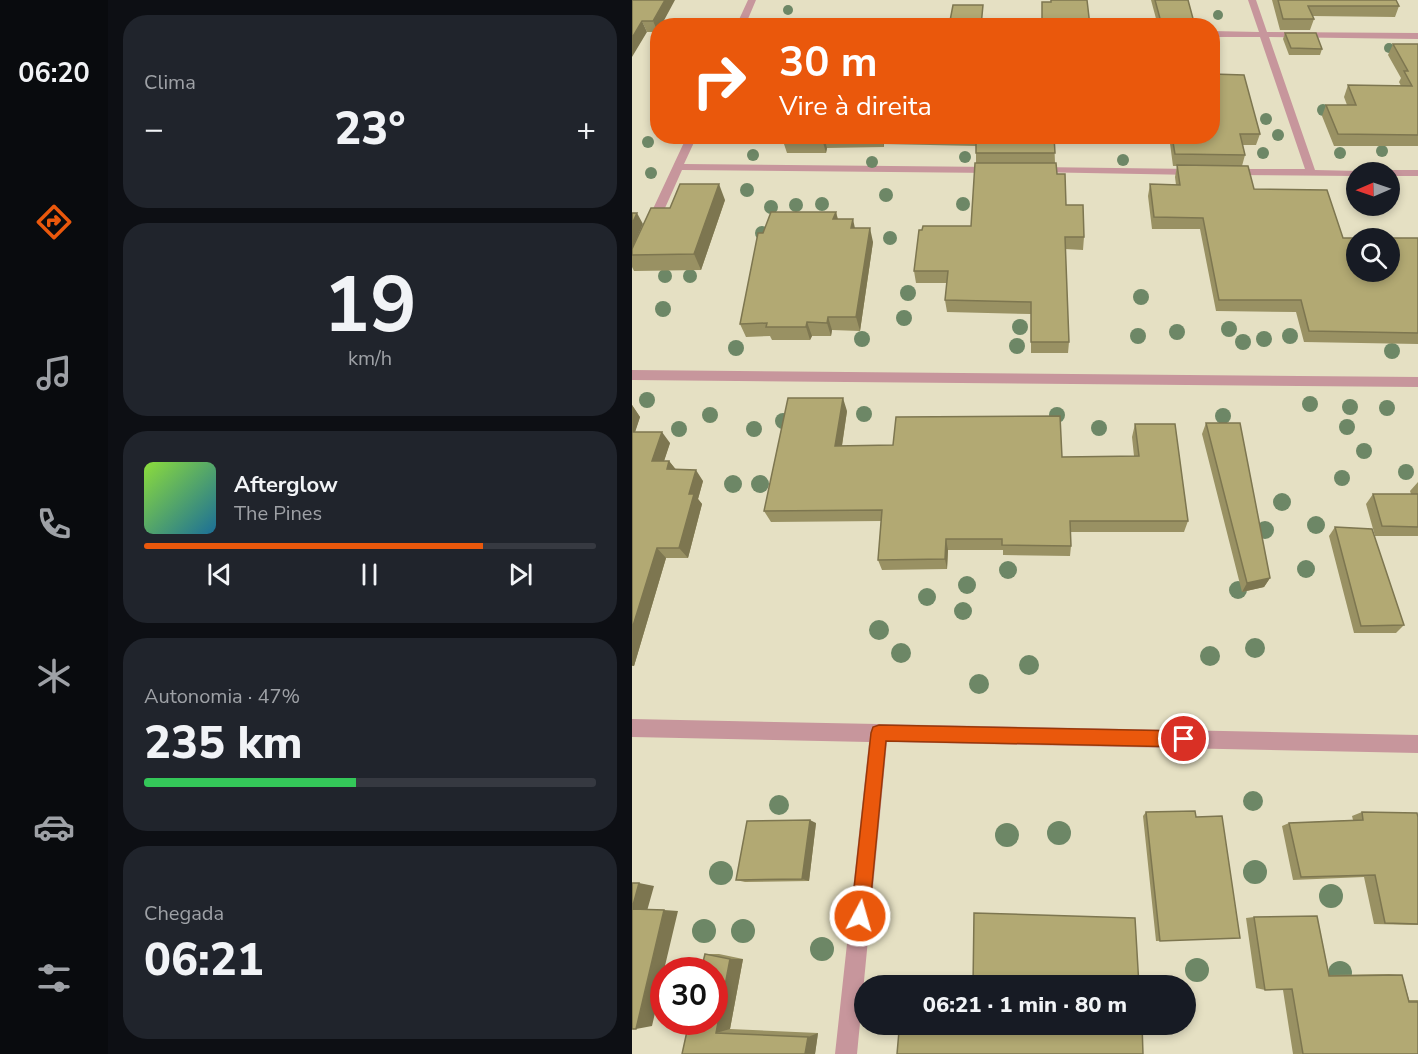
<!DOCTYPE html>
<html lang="pt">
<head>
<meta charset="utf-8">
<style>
  :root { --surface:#171b24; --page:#20242c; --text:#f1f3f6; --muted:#9ea1a6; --line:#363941; --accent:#ea580c }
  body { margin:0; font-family:"Nunito Sans",sans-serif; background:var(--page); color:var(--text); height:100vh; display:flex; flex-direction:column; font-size:22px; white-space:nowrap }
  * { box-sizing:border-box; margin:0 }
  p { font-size:20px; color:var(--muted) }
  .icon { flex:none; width:33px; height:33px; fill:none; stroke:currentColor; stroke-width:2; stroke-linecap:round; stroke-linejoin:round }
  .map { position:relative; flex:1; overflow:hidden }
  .panel { display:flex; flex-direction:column; gap:15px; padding:15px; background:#0d0f14; width:524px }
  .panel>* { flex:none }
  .guide { position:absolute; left:18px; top:18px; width:570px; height:126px; border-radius:24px; box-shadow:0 3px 9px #0003; background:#ea580c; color:#fff; overflow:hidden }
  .needle { width:39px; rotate:268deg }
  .fabs { position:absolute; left:714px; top:162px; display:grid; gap:12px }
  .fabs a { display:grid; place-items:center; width:54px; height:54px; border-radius:50%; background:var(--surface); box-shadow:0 3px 9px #0003; font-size:30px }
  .speed { position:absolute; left:18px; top:957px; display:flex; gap:12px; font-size:30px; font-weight:700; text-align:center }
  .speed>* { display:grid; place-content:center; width:78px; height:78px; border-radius:50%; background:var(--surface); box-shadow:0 3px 9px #0003; line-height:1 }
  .speed .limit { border:9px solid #d22; background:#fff; color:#111 }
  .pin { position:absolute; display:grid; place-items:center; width:51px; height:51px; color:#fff; margin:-26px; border:3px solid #fff; border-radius:50%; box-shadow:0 2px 6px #0007 }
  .me { position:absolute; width:66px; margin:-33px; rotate:6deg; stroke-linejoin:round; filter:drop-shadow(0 0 4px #0008) }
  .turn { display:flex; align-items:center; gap:21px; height:126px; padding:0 30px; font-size:27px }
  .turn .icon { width:78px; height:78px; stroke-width:2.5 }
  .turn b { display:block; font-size:42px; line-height:51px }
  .big { font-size:45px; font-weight:800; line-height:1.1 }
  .panel .tile { flex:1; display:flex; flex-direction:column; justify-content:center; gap:9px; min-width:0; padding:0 21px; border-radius:24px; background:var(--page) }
  .panel .dial { align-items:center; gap:0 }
  .dial b { font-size:78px; line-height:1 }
  .song { display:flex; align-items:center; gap:18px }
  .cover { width:72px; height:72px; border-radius:9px; background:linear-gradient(135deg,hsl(90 70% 55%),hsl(200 70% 35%)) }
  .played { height:6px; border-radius:3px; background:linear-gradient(90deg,var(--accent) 75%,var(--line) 75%) }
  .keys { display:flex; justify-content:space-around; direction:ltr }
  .heat { display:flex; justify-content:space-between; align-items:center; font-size:33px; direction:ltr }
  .charge { height:9px; border-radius:4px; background:linear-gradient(90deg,#34c759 47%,var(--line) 0) }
  .trip { position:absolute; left:222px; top:975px; width:342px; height:60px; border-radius:30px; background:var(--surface); box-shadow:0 3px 9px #0003; font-weight:800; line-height:60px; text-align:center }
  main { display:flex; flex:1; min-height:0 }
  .tab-bar { display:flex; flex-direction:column; width:108px; justify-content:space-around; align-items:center; background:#090b0e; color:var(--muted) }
  .tab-bar .icon { width:42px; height:42px }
  .tab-bar .selected { color:var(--accent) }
  .tab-bar b { font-size:27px; color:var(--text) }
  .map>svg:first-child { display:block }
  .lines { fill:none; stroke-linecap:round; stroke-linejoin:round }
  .street { fill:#c7969c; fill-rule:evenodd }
  .tree { fill:#6d8766 }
  .wall { fill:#999163 }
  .shaded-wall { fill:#7d7650 }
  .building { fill:#b2a973; stroke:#7d7650; stroke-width:1.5; fill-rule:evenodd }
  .route { fill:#ea580c; stroke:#983908; stroke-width:1.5 }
</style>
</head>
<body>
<main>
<nav class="tab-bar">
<b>06:20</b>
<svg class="icon selected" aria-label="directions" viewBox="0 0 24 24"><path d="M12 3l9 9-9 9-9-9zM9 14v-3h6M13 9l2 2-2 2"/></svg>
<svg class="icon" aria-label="music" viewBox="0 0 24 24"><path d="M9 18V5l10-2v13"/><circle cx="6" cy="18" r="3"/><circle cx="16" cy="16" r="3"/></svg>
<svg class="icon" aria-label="phone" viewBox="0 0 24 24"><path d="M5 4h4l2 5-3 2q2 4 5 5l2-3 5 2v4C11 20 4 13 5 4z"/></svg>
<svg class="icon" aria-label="climate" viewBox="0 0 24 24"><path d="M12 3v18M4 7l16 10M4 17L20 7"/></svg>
<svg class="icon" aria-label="car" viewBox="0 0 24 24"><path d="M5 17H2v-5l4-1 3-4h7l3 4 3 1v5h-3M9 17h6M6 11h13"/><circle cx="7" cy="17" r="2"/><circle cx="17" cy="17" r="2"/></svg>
<svg class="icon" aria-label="filters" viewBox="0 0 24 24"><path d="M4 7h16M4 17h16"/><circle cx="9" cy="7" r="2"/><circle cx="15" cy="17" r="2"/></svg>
</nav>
<section class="panel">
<div class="tile"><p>Clima</p>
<div class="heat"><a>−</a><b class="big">23°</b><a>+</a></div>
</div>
<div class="tile dial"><b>19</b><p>km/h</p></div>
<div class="tile">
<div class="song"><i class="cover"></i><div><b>Afterglow</b><p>The Pines</p></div></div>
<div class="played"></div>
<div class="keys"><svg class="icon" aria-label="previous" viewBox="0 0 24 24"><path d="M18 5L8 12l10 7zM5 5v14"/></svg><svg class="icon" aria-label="pause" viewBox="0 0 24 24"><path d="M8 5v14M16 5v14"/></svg><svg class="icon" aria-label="next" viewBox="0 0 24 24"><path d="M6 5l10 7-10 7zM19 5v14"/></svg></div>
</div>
<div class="tile"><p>Autonomia · 47%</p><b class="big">235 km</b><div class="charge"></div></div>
<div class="tile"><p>Chegada</p><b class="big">06:21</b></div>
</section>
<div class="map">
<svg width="787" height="1054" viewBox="0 0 787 1054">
  <rect width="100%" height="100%" fill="#e5e0c3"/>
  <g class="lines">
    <!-- street -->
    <path class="street" d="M116 0H124L113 26H104Z
      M616 0H624L635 32 787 33V39L637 37 683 170 728 171 729 172H724V176L599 175 594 172 599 169H673L628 37H580V31L627 32Z
      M55 136H65L52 164 362 167 367 170 362 173 50 170 25 226 19 230 15 229 13 226Z
      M404 167 563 169 568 172 563 175 400 172V168Z
      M758 170H787V176H758V172H753Z
      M0 370 787 377V387L0 380Z
      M0 719 787 735V753L255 742 225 1054H203L237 742 0 737Z"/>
  </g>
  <!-- trees -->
  <g class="tree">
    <circle cx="156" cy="10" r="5"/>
    <circle cx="586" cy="15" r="5"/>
    <circle cx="757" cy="48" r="5"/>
    <circle cx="691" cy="110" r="6"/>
    <circle cx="634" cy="119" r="6"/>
    <circle cx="646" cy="135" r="6"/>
    <circle cx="16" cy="142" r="6"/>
    <circle cx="750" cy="151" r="6"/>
    <circle cx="631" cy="153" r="6"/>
    <circle cx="708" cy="153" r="6"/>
    <circle cx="121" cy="155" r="6"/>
    <circle cx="333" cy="157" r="6"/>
    <circle cx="491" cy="160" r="6"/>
    <circle cx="240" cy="162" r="6"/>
    <circle cx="19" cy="173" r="6"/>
    <circle cx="115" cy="190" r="7"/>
    <circle cx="254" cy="195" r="7"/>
    <circle cx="190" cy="204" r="7"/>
    <circle cx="331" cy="204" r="7"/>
    <circle cx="164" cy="205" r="7"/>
    <circle cx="139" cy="207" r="7"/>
    <circle cx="130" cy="233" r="7"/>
    <circle cx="258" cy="238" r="7"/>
    <circle cx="33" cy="276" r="7"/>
    <circle cx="58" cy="276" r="7"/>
    <circle cx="276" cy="293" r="8"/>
    <circle cx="509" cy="297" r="8"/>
    <circle cx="31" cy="309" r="8"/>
    <circle cx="272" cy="318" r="8"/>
    <circle cx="388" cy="327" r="8"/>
    <circle cx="597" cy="329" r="8"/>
    <circle cx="545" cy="332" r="8"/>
    <circle cx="506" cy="336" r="8"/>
    <circle cx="658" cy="336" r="8"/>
    <circle cx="230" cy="339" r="8"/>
    <circle cx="632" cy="339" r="8"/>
    <circle cx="611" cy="342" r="8"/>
    <circle cx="385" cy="346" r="8"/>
    <circle cx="104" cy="348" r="8"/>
    <circle cx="760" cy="351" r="8"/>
    <circle cx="15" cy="400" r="8"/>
    <circle cx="678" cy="404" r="8"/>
    <circle cx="718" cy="407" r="8"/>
    <circle cx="755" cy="408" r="8"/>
    <circle cx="232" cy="414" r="8"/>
    <circle cx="78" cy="415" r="8"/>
    <circle cx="425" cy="415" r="8"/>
    <circle cx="591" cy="416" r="8"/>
    <circle cx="151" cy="421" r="8"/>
    <circle cx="715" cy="427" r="8"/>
    <circle cx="467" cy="428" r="8"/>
    <circle cx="47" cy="429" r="8"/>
    <circle cx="122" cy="429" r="8"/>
    <circle cx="732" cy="451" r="8"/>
    <circle cx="774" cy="472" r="8"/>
    <circle cx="710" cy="478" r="8"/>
    <circle cx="101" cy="484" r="9"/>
    <circle cx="128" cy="484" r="9"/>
    <circle cx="650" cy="502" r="9"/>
    <circle cx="684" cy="525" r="9"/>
    <circle cx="633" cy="530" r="9"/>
    <circle cx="674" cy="569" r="9"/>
    <circle cx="376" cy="570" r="9"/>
    <circle cx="335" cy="585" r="9"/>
    <circle cx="606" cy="590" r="9"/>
    <circle cx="295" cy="597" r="9"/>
    <circle cx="331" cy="611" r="9"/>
    <circle cx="247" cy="630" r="10"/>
    <circle cx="623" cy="648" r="10"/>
    <circle cx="269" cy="653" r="10"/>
    <circle cx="578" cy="656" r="10"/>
    <circle cx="397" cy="665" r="10"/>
    <circle cx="347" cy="684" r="10"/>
    <circle cx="621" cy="801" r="10"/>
    <circle cx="147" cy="805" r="10"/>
    <circle cx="427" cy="833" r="12"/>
    <circle cx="375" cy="835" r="12"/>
    <circle cx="623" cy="872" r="12"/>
    <circle cx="89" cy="873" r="12"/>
    <circle cx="699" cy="896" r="12"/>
    <circle cx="72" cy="931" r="12"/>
    <circle cx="111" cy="931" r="12"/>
    <circle cx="190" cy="949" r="12"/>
    <circle cx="565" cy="970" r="12"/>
    <circle cx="708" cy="973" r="12"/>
  </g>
  <!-- wall -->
  <path class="wall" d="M0 0 26 26V32H15Z
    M519 0H556L563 26H526Z
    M640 0H764L767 6 763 17 680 16 682 19 678 30H648Z
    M653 33 690 49 688 55H657L651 39Z
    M761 44H786V146H702L690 116 694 105H715L712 97 716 85 769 86 767 82 769 78 756 55Z
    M580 74 628 134 624 145H610L613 155 610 166 622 189 711 238H786V344L672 342 664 312 584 311 568 229H520L516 196 518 184 544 185 543 177 545 166H541L537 136H580Z
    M153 136H422L423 163 425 174 434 205 452 237 451 250 433 249 437 342 436 353H399V314L315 312 313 300 315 283H284L282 271 339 226 344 163V146L252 144V147L195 148 194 153H155L151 141Z
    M93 200 69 270 2 271 0 267V249L38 208Z
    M204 212 206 219 223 228 241 242 228 331 200 330 199 336H180L178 340H140L138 336 114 337 108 324 131 233Z
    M0 405 8 417 3 432 38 443 32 461H37L44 470 71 481 66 499 70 504 56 558H34L2 666H0Z
    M215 411 210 446 430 457 502 456 500 437 503 424 556 521 552 532H438L439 546 438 556 371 555V550H316L315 569 250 570 246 560 249 521 139 522 132 511Z
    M574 423 638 578 632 587 610 592 570 434Z
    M786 482V536H743L734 504 741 494H779L778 491Z
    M703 527 772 625 764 633H722L697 536Z
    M514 812 564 817 608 938 524 941 511 816Z
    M730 812 786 817V925L742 924 732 877 661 880 650 826 657 823 721 820 720 816Z
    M184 823 177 881 113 882 104 880Z
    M622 917 697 975 757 974 770 975 777 1000H786V1054H661L651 990H633L624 988 614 918Z
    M73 954H87L111 959 98 1029 186 1033 183 1054H50Z
    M272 1028 340 1030 511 1054 267 1031Z"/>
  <!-- shaded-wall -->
  <path class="shaded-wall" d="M33 0H43L29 26H26V32L21 21Z
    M10 21 15 32 0 57V38Z
    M250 136H251L252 144V147Z
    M192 137 195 148 194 153 191 142Z
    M87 184 93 200 69 270 62 254Z
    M204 212 207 226 201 219Z
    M5 213 11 224 0 249V224Z
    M221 219 224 233 219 228Z
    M238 228 241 242 228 331 224 317Z
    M196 317 200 330 199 336 195 323Z
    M175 322 180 336 178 340 174 327Z
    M211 398 215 411 208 458 203 446Z
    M0 405 8 417 0 441Z
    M30 432 38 443 28 473 20 461Z
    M37 461 46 472 35 469Z
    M64 470 71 481 66 499 70 504 56 558 47 548 57 494Z
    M314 539 316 550 315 569 313 559Z
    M25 548 34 558 2 666 0 665V629Z
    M638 578 632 587 610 592 615 583Z
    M178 820 184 823 177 881 170 879Z
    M7 883 22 886 15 911 0 909Z
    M32 910 46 911 32 970V974L20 1026 4 1029Z
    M98 959H111L98 1029 84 1033Z
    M186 1033 183 1054H173L176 1037Z"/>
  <!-- building -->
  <path class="building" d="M0 0H33L21 21H10L0 38Z
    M419 0H455L458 26H410V2H419Z
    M523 0H556L563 26H530Z
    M646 0H764L767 6H676L682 19H651Z
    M321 5H351L349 26H317Z
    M653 33H684L690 49 659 48Z
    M761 44H786V135L706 134 694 105H724L716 85 780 86 772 71H776Z
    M580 74 612 75 628 134H608L613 155 543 154 540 136H580Z
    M153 136H208L192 137 191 142 151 141Z
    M344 136H422L423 153H344Z
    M343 163H424L425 174H433L434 205H451L452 237H433L437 342H399V302L313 300 316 271H282L287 230H290L291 226H339Z
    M545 165 616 166 622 189 695 190 711 238H786V333L677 331 669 300H587L571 218 522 217 518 184 548 185ZM724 238H758V272H724Z
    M48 184H87L62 254 0 255V249L19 208H38Z
    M139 212H204L201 219H221L219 228H238L224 317H196L195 323 175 322 174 327H134L135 323 108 324 126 233H131Z
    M0 213H5L0 224Z
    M156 398H211L203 446 261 445 264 417 428 416 430 457 507 456 503 424H543L556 521H438L439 546 370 545V539H314L313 559 246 560 250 510 132 511Z
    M574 423H608L638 578 615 583Z
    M0 432H30L20 461H37L35 469 64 470 57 494H62L47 548H25L0 629Z
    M741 494H786V527L750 526Z
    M703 527 740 529 772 625 729 626Z
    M563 811 564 817 590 816 608 938 528 941 514 812Z
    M730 812 785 813 786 817V924L753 923 743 875 669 877 657 823 731 820Z
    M178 820 170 879 104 880 115 821Z
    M0 883H7L0 909 32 910 4 1029H0Z
    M342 913 503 918 507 986H341Z
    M685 916 697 976 770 975 777 1002H786V1054H671L660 989 633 990 622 917Z
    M73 954 98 959 84 1033 176 1037 173 1054H50L57 1022H82V970H69Z
    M340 1024H510L511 1054H265L267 1031 340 1033Z"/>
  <!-- route -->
  <path class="route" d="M247 725 552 731 558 733 560 739 558 745 552 747 254 741 237 916 235 923 228 925 222 923 219 916 239 733 241 727Z"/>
</svg>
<div class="fabs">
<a><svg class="needle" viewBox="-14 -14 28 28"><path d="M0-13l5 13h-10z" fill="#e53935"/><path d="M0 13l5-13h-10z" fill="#9ea1a6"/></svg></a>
<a><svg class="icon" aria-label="search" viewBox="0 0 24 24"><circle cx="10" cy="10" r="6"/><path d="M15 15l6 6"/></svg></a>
</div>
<div class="speed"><div class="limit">30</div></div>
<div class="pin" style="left:552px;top:739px;background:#d93025"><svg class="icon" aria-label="arrive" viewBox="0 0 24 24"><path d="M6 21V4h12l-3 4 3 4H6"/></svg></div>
<svg class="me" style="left:228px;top:916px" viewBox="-20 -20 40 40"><circle r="17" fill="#ea580c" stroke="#fff" stroke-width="3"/><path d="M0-11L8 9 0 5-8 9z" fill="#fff"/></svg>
<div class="trip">06:21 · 1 min · 80 m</div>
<div class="guide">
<div class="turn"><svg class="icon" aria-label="right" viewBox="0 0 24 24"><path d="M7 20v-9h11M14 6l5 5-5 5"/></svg><div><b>30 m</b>Vire à direita</div></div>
</div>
</div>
</main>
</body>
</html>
